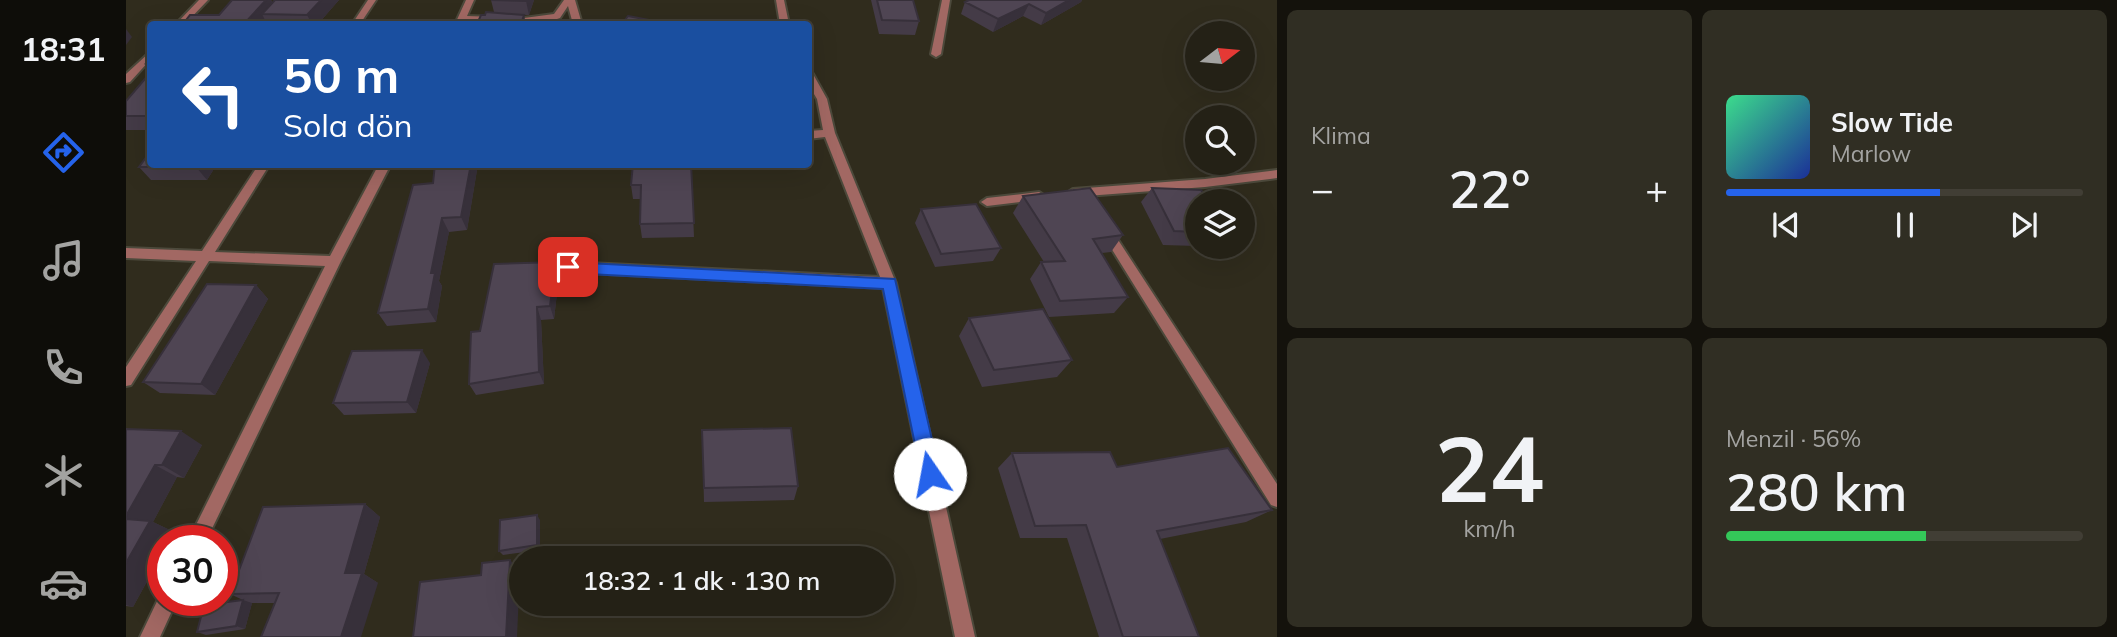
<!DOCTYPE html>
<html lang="tr">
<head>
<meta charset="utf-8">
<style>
  :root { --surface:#242116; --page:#302e23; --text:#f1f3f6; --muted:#a3a3a1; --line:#413e35; --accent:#2563eb }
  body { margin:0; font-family:Mulish,sans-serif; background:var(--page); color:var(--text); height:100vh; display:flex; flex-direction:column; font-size:26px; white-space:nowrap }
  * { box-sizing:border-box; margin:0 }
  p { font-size:23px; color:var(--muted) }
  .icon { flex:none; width:38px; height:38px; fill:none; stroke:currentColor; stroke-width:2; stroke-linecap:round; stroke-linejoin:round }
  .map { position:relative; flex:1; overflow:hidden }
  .side { display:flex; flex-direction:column; gap:10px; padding:10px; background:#14120c; width:840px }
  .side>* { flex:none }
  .top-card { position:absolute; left:21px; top:21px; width:665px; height:147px; border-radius:7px; box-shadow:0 7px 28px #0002,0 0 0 2px var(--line); background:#1a4fa0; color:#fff; overflow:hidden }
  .needle { width:46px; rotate:74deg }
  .tools { position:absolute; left:1059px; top:21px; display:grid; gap:14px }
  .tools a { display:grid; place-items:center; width:70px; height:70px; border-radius:50%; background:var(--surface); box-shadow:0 7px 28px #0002,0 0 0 2px var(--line); font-size:35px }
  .speed { position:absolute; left:21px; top:525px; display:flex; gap:14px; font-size:35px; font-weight:700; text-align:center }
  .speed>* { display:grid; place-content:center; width:91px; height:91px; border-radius:50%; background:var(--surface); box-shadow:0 7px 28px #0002,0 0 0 2px var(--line); line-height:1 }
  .speed .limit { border:10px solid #d22; background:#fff; color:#111 }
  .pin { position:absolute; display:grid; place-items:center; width:60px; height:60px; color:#fff; margin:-30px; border-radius:14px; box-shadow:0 4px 10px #0006 }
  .me { position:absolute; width:77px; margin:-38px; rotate:348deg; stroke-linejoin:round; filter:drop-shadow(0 0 5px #0008) }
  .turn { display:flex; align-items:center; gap:24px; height:147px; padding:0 21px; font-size:32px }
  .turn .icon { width:91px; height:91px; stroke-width:2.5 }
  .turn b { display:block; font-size:49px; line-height:60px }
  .big { font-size:52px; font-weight:600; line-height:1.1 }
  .side .widget { flex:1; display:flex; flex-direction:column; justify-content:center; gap:10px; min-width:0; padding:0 24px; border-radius:10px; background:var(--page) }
  .side .dial { align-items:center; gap:0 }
  .dial b { font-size:91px; line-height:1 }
  .song { display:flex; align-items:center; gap:21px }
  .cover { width:84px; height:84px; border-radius:10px; background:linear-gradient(135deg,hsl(150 70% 55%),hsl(230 70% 35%)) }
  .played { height:7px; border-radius:4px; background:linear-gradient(90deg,var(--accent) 60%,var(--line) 60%) }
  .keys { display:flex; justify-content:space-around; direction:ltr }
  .heat { display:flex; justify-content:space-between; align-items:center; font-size:38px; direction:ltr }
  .charge { height:10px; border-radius:5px; background:linear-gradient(90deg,#34c759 56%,var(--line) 0) }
  .side .tiles { flex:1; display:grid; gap:10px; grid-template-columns:repeat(2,1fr) }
  .trip { position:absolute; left:383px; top:546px; width:385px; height:70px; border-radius:35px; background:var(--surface); box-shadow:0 7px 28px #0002,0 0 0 2px var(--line); font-weight:600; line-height:70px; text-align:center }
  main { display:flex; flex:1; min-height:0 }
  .dock { display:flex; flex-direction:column; width:126px; justify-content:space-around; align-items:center; background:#0e0d09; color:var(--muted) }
  .dock .icon { width:49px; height:49px }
  .dock .on { color:var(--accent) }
  .dock b { font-size:32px; color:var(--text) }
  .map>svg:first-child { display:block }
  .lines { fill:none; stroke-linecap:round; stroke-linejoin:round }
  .street-casing { stroke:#4c493b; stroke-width:4 }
  .street { fill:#a26863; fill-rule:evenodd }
  .wall { fill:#443b47 }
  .shaded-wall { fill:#37303a }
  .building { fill:#4f4553; stroke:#37303a; stroke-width:2 }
  .route { fill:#2563eb; stroke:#184099; stroke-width:2 }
</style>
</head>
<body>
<main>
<nav class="dock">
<b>18:31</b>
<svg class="icon on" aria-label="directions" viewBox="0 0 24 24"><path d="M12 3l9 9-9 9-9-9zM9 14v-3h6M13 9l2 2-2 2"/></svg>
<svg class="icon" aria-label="music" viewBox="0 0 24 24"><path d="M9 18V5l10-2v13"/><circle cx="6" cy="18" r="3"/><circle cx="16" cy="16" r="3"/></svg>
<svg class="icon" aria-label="phone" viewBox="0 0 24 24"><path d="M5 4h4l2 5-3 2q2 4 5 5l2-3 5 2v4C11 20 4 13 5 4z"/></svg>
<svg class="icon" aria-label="climate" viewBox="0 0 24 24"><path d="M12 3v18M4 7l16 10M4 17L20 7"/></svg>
<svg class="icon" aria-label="car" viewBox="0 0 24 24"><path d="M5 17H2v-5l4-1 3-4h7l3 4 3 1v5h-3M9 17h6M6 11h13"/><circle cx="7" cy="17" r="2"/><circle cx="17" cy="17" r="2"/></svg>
</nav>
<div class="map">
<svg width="1151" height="637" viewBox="0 0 1151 637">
  <rect width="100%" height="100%" fill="#302c1d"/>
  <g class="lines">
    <defs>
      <path id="street" d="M73 0H82L59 24H50Z
        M242 0H250L234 24H226Z
        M340 0H348L341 16 398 18 428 14 438 0H449L456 24H447L442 6 434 18 431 19 398 24 339 22 337 24H329Z
        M650 0H658L663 24H654Z
        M816 0H824L815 54 810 57 805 54Z
        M24 52V60L4 82 0 83V74Z
        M682 71 687 74 701 99 709 133 770 283 849 637H829L757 288 442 272 435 267 442 262 754 277 699 137 682 139V131L697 130 691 99 682 84Z
        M133 164H144L89 252 204 256 253 164H265L215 261 80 541H62L199 266 83 261 5 385 0 386V367L70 261 0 258V248L76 251Z
        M1151 170V178L1079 187 947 197 941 193 947 189 1079 179Z
        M913 192 919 196 917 199 861 206 855 202 861 198Z
        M981 227 985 229 1151 484V507L1145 505 977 235 975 232 977 229Z
        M35 593 37 600H51L34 637H14Z"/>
    </defs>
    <!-- street casing -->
    <use href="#street" class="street-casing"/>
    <!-- street -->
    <use href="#street" class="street"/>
  </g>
  <!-- wall -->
  <path class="wall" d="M145 0 147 3 149 0H213L192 24H141L140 22 93 15Z
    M365 0H408L403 15H359L368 12Z
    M745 0H787L793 21 789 35 753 34Z
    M843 0H956L955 2 915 25 897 16 867 32 835 14 839 2Z
    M24 73V130H0V101Z
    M91 164 81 180H25L13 167Z
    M352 164 341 230 323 232 313 281 316 286 310 322 261 326 252 313 307 183Z
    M565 164 568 237 516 238 514 224 515 199H507L505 185Z
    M599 164H660L659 170 599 168Z
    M1026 188 1071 201V246L1037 245 1015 202Z
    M897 196 997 235 985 252 976 253 1002 297 988 313 923 317 904 279 915 262H918L887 213Z
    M795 209 875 248 867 261 809 267 789 223Z
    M433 276 428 319 415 320 418 384 350 395 343 384 354 331Z
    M130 285 142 299 89 395 34 393 17 382Z
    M843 318 946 360 931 377 856 387 833 336Z
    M304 363 290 413 218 415 207 403Z
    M0 429 76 445 58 478 51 477 27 522 48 532 7 607 0 606Z
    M576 430 672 486 668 500 578 502Z
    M886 453 991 467 1146 510 1120 522 1034 539 1073 637H973L941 538H894L872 468Z
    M239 504 254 517 238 574 252 583 149 603H126L119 629 80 635 71 632 117 600 104 594Z
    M414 520V550L377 555 373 551Z"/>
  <!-- shaded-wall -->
  <path class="shaded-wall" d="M140 0H145L150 9 136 14 140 22 137 24H118Z
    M195 0H213L192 24H186L181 15Z
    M400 0H408L403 15 400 1Z
    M943 0H956L955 2 915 25 920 13Z
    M903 4 897 16 867 32 872 19Z
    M398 15 400 24H395Z
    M0 29 6 37 0 45Z
    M72 164H91L81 180 70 167Z
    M345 164H352L341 230 335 217Z
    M316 218 323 232 313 281 316 286 310 322 302 309 305 273Z
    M430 262 433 276 428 319 424 306Z
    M130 285 142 299 89 395 75 384Z
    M411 307 415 320 418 384 413 372Z
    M296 350 304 363 290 413 281 402Z
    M55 431 76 445 58 478 36 465Z
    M29 465 51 477 27 522 48 532 43 541H37V552L7 607 0 605V516Z
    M239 504 254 517 238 574 252 583 235 637H215L219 573Z
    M411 515 414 520V550L411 545Z
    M384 560 394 571 391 637H380Z
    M117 600 126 603 119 629 110 626Z"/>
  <!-- building -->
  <path class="building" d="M106 0H140L118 24H57L64 15H93Z
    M149 0H195L181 15 136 14Z
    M365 0H400V1Z
    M751 0H787L793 21 756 20Z
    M843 0H943L920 13 903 4 872 19 839 2Z
    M360 12 398 15 395 24H351L355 15H359Z
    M502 16 528 21 525 24H496Z
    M259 20 268 24H256Z
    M24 55V62L20 63Z
    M24 73V116H0V101Z
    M24 152V164H72L70 167H13Z
    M309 164H345L335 217 316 218 305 273H309L302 309 252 313 287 185 307 183Z
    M507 164H565L568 223 514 224 515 185H505Z
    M964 188 997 235 967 239 1002 297 934 301 915 262 939 261 897 196Z
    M1026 188 1075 190 1082 201H1071V232L1048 231Z
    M850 204 875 248 815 254 795 209Z
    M430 262 424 306 411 307 413 372 343 384 345 332 354 331 368 264Z
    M81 284 130 285 75 384 17 382Z
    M917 309 946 360 868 370 843 318Z
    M296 350 281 402 207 403 226 351Z
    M665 428 672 486 578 488 576 430Z
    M0 429 55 431 36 465H29L0 516Z
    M1102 448 1146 510 1031 531 1073 637H997L960 525 909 526 886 453 984 452 991 467Z
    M239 504 219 573H236L215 637H135L153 593 104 594 137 507Z
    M411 515V545L373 551 374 520Z
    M0 519 24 521 0 563Z
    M384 560 380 637H287L294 582 355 575 356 563Z
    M117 600 110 626 71 632 78 605Z"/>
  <!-- route -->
  <path class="route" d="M442 262 769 279 814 474 811 480 804 483 798 480 795 474 757 289 442 273 434 267Z"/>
</svg>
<div class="tools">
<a><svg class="needle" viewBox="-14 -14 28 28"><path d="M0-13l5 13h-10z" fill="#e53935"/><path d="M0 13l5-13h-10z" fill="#a3a3a1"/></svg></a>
<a><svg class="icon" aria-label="search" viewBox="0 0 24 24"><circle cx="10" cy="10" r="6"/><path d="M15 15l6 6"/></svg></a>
<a><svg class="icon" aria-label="layers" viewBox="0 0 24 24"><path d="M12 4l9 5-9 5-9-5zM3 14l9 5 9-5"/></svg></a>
</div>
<div class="speed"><div class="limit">30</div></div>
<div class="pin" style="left:442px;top:267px;background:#d93025"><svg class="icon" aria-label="arrive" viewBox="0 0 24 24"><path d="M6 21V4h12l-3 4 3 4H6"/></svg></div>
<svg class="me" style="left:804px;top:474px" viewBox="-20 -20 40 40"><circle r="19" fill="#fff"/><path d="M0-13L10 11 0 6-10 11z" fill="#2563eb"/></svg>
<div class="trip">18:32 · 1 dk · 130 m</div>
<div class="top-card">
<div class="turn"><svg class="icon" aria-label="left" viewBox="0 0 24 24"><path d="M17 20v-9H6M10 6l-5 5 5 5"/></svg><div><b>50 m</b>Sola dön</div></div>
</div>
</div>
<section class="side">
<div class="tiles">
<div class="widget"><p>Klima</p>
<div class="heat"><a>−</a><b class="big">22°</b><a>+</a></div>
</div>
<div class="widget">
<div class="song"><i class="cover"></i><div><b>Slow Tide</b><p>Marlow</p></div></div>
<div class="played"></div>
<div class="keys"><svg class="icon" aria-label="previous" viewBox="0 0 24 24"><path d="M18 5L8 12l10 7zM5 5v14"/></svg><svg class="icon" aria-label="pause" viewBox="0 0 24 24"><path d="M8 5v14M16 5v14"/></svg><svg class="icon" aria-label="next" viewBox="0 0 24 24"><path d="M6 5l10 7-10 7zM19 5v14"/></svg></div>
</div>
<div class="widget dial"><b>24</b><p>km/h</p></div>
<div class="widget"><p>Menzil · 56%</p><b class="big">280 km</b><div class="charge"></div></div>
</div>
</section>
</main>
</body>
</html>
